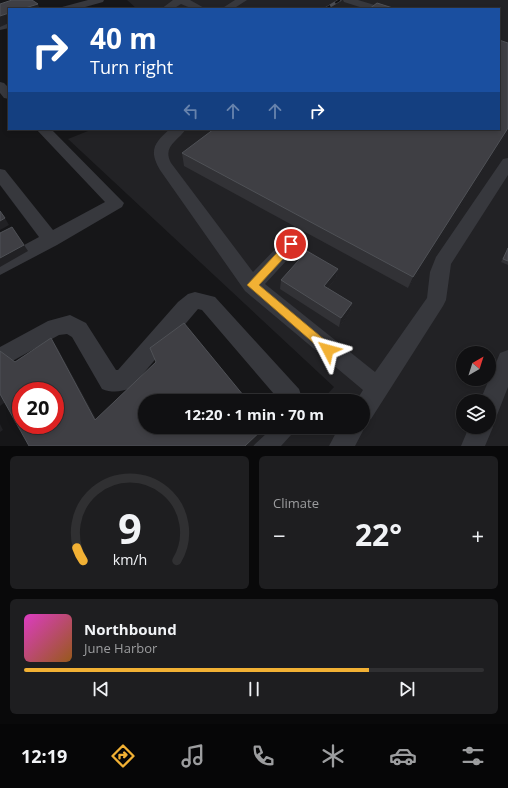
<!DOCTYPE html>
<html lang="en">
<head>
<meta charset="utf-8">
<style>
  :root { --surface:#101012; --page:#1e1e20; --text:#f1f3f6; --muted:#9c9d9f; --line:#303032; --accent:#f2b134 }
  body { margin:0; font-family:"Open Sans",sans-serif; background:var(--page); color:var(--text); height:100vh; display:flex; flex-direction:column; font-size:15px; white-space:nowrap }
  * { box-sizing:border-box; margin:0 }
  p { font-size:13px; color:var(--muted) }
  .icon { flex:none; width:22px; height:22px; fill:none; stroke:currentColor; stroke-width:2; stroke-linecap:round; stroke-linejoin:round }
  .map { position:relative; height:446px; overflow:hidden }
  .details { display:flex; flex-direction:column; gap:10px; padding:10px; background:#09090a; flex:1 }
  .details>* { flex:none }
  .top-card { position:absolute; left:8px; top:8px; width:492px; height:122px; border-radius:0px; box-shadow:0 2px 6px #0003,0 0 0 1px var(--line); background:#1a4fa0; color:#fff; overflow:hidden }
  .needle { width:26px; rotate:39deg }
  .buttons { position:absolute; left:456px; top:346px; display:grid; gap:8px }
  .buttons a { display:grid; place-items:center; width:40px; height:40px; border-radius:50%; background:var(--surface); box-shadow:0 2px 6px #0003,0 0 0 1px var(--line); font-size:20px }
  .speed { position:absolute; left:12px; top:382px; display:flex; gap:8px; font-size:20px; font-weight:700; text-align:center }
  .speed>* { display:grid; place-content:center; width:52px; height:52px; border-radius:50%; background:var(--surface); box-shadow:0 2px 6px #0003,0 0 0 1px var(--line); line-height:1 }
  .speed .limit { border:6px solid #d22; background:#fff; color:#111 }
  .pin { position:absolute; display:grid; place-items:center; width:34px; height:34px; color:#fff; margin:-17px; border:2px solid #fff; border-radius:50%; box-shadow:0 1px 4px #0007 }
  .me { position:absolute; width:44px; margin:-22px; rotate:309deg; stroke-linejoin:round; filter:drop-shadow(0 0 3px #0008) }
  .turn { display:flex; align-items:center; gap:14px; height:84px; padding:0 16px; font-size:18px }
  .turn .icon { width:52px; height:52px; stroke-width:2.5 }
  .turn b { display:block; font-size:28px; line-height:34px }
  .lanes { display:flex; align-items:center; height:38px; padding:0 16px; background:#0003; justify-content:center; gap:20px; direction:ltr }
  .lanes .off { opacity:.35 }
  .big { font-size:30px; font-weight:700; line-height:1.1 }
  .details .card { flex:1; display:flex; flex-direction:column; justify-content:center; gap:6px; min-width:0; padding:0 14px; border-radius:6px; background:var(--page) }
  .details .dial { align-items:center; gap:0 }
  .dial svg { height:104px; overflow:visible; fill:none; stroke:var(--line); stroke-width:7; stroke-linecap:round; text-anchor:middle }
  .dial text { fill:var(--text); stroke:none }
  .song { display:flex; align-items:center; gap:12px }
  .cover { width:48px; height:48px; border-radius:6px; background:linear-gradient(135deg,hsl(310 70% 55%),hsl(30 70% 35%)) }
  .played { height:4px; border-radius:2px; background:linear-gradient(90deg,var(--accent) 75%,var(--line) 75%) }
  .keys { display:flex; justify-content:space-around; direction:ltr }
  .heat { display:flex; justify-content:space-between; align-items:center; font-size:22px; direction:ltr }
  .details .tiles { flex:1; display:grid; gap:10px; grid-template-columns:1fr 1fr }
  .card:last-child { grid-column:span 2 }
  .trip { position:absolute; left:138px; top:394px; width:232px; height:40px; border-radius:20px; background:var(--surface); box-shadow:0 2px 6px #0003,0 0 0 1px var(--line); font-weight:700; line-height:40px; text-align:center }
  .tabs { display:flex; height:64px; justify-content:space-around; align-items:center; background:#060607; color:var(--muted) }
  .tabs .icon { width:28px; height:28px }
  .tabs .on { color:var(--accent) }
  .tabs b { font-size:18px; color:var(--text) }
  .map>svg:first-child { display:block }
  .built { fill:#222225; fill-rule:evenodd }
  .lines { fill:none; stroke-linecap:round; stroke-linejoin:round }
  .minor { fill:#37383d; fill-rule:evenodd }
  .rail-casing { stroke:#4a4c52; stroke-width:3 }
  .rail { stroke:#111113; stroke-width:2; stroke-dasharray:6; stroke-linecap:butt }
  .wall { fill:#323236 }
  .shaded-wall { fill:#212124 }
  .building { fill:#3f3f44; stroke:#4f5156; fill-rule:evenodd }
  .route { fill:#f2b134; stroke:#9d7322 }
</style>
</head>
<body>
<div class="map">
<svg width="508" height="446" viewBox="0 0 508 446">
  <rect width="100%" height="100%" fill="#161618"/>
  <!-- built -->
  <path class="built" d="M127 0H508V446H280L297 427H363V401H321L334 387 68 139 93 129H499V9H137ZM463 353H489V379H463ZM463 401H489V427H463Z"/>
  <g class="lines">
    <!-- minor -->
    <path class="minor" d="M88 0H104L103 2 78 9H61L62 7Z
      M173 0H190L206 9H193L181 4 173 9H161Z
      M235 0H247L233 9H221Z
      M343 0H358L381 7 382 9H366L344 2Z
      M9 21V28L0 30V23Z
      M0 82 4 83 9 88V99L4 98 0 93Z
      M36 129H51L124 203 122 207 57 245 0 275V258L39 237 0 185V169L5 170 53 230 105 202Z
      M170 129H186C178 141 162 146 171 163L253 272 285 239 291 237 297 239 300 244 297 249 265 284 375 372 427 298 430 272 436 257 503 159 508 158V175L451 264 446 300 443 306 371 419 363 422V401H356L363 390 245 291 160 170C148 150 155 142 170 129Z
      M195 292 215 297 299 389 303 401H280L202 310 198 309 131 388C121 392 112 393 102 389L72 337 67 334 59 335 0 368V347L48 321 70 315 86 323 116 370H118L178 302 188 294Z
      M508 350V387L497 415 489 418V401H480L500 353Z
      M489 419 493 427 485 446H461L469 427H489Z
      M363 423 365 427 355 446H329L339 427H363Z
      M267 427H295L291 435 281 446H253L257 438Z"/>
    <defs>
      <path id="rail" d="M325 9 340 0"/>
    </defs>
    <!-- rail casing -->
    <use href="#rail" class="rail-casing"/>
    <!-- rail -->
    <use href="#rail" class="rail"/>
  </g>
  <!-- wall -->
  <path class="wall" d="M508 43V131L408 288 184 166 182 153Z
    M508 248V265L501 262Z
    M338 269 336 278 328 288 352 303 350 312 339 327 280 289 281 280Z"/>
  <!-- shaded-wall -->
  <path class="shaded-wall" d="M38 4 40 9H22Z
    M9 13V23L0 27V16Z
    M508 128V131L408 288 413 277Z
    M5 218 9 225 0 230V221Z
    M24 245 28 251 0 267V258Z
    M338 269 336 278 322 295 324 286Z
    M352 303 350 312 339 327 341 318Z
    M51 338 58 349 101 428 95 420Z
    M0 393 8 400 0 406Z
    M0 424 3 430 0 432Z
    M265 427H267V433L253 446H245Z"/>
  <!-- building -->
  <path class="building" d="M12 0H32L38 4 22 9H9V13L0 16V4Z
    M377 3 396 9H369Z
    M499 40 508 43V128L413 277 182 153 214 129H499Z
    M0 211 5 218 0 221Z
    M12 227 24 245 0 258V233Z
    M508 248V261L503 259Z
    M307 251 338 269 324 286 352 303 341 318 281 280Z
    M184 323 248 401H145V427H265L245 446H29L0 394V351L15 362 51 338 95 420 156 362 150 348ZM21 391H55V425H21Z"/>
  <!-- route -->
  <path class="route" d="M291 240 294 242V247L259 285 332 346 334 350 332 353 328 355 325 353 247 285 287 242Z"/>
</svg>
<div class="buttons">
<a><svg class="needle" viewBox="-14 -14 28 28"><path d="M0-13l5 13h-10z" fill="#e53935"/><path d="M0 13l5-13h-10z" fill="#9c9d9f"/></svg></a>
<a><svg class="icon" aria-label="layers" viewBox="0 0 24 24"><path d="M12 4l9 5-9 5-9-5zM3 14l9 5 9-5"/></svg></a>
</div>
<div class="speed"><div class="limit">20</div></div>
<div class="pin" style="left:291px;top:244px;background:#d93025"><svg class="icon" aria-label="arrive" viewBox="0 0 24 24"><path d="M6 21V4h12l-3 4 3 4H6"/></svg></div>
<svg class="me" style="left:328px;top:350px" viewBox="-20 -20 40 40"><path d="M0-17L14 15 0 8-14 15z" fill="#f2b134" stroke="#fff" stroke-width="4"/></svg>
<div class="trip">12:20 · 1 min · 70 m</div>
<div class="top-card">
<div class="turn"><svg class="icon" aria-label="right" viewBox="0 0 24 24"><path d="M7 20v-9h11M14 6l5 5-5 5"/></svg><div><b>40 m</b>Turn right</div></div>
<div class="lanes"><svg class="icon off" aria-label="left" viewBox="0 0 24 24"><path d="M17 20v-9H6M10 6l-5 5 5 5"/></svg><svg class="icon off" aria-label="ahead" viewBox="0 0 24 24"><path d="M12 20V5M6 11l6-6 6 6"/></svg><svg class="icon off" aria-label="ahead" viewBox="0 0 24 24"><path d="M12 20V5M6 11l6-6 6 6"/></svg><svg class="icon" aria-label="right" viewBox="0 0 24 24"><path d="M7 20v-9h11M14 6l5 5-5 5"/></svg></div>
</div>
</div>
<section class="details">
<div class="tiles">
<div class="card dial"><svg viewBox="0 0 100 80">
<path d="M14 69A42 42 0 1 1 86 69"/>
<path d="M14 69A42 42 0 0 1 9 59" stroke="#f2b134"/>
<text x="50" y="56" font-size="32" font-weight="700">9</text>
<text x="50" y="72" font-size="11">km/h</text>
</svg></div>
<div class="card"><p>Climate</p>
<div class="heat"><a>−</a><b class="big">22°</b><a>+</a></div>
</div>
<div class="card">
<div class="song"><i class="cover"></i><div><b>Northbound</b><p>June Harbor</p></div></div>
<div class="played"></div>
<div class="keys"><svg class="icon" aria-label="previous" viewBox="0 0 24 24"><path d="M18 5L8 12l10 7zM5 5v14"/></svg><svg class="icon" aria-label="pause" viewBox="0 0 24 24"><path d="M8 5v14M16 5v14"/></svg><svg class="icon" aria-label="next" viewBox="0 0 24 24"><path d="M6 5l10 7-10 7zM19 5v14"/></svg></div>
</div>
</div>
</section>
<nav class="tabs">
<b>12:19</b>
<svg class="icon on" aria-label="directions" viewBox="0 0 24 24"><path d="M12 3l9 9-9 9-9-9zM9 14v-3h6M13 9l2 2-2 2"/></svg>
<svg class="icon" aria-label="music" viewBox="0 0 24 24"><path d="M9 18V5l10-2v13"/><circle cx="6" cy="18" r="3"/><circle cx="16" cy="16" r="3"/></svg>
<svg class="icon" aria-label="phone" viewBox="0 0 24 24"><path d="M5 4h4l2 5-3 2q2 4 5 5l2-3 5 2v4C11 20 4 13 5 4z"/></svg>
<svg class="icon" aria-label="climate" viewBox="0 0 24 24"><path d="M12 3v18M4 7l16 10M4 17L20 7"/></svg>
<svg class="icon" aria-label="car" viewBox="0 0 24 24"><path d="M5 17H2v-5l4-1 3-4h7l3 4 3 1v5h-3M9 17h6M6 11h13"/><circle cx="7" cy="17" r="2"/><circle cx="17" cy="17" r="2"/></svg>
<svg class="icon" aria-label="filters" viewBox="0 0 24 24"><path d="M4 7h16M4 17h16"/><circle cx="9" cy="7" r="2"/><circle cx="15" cy="17" r="2"/></svg>
</nav>
</body>
</html>
